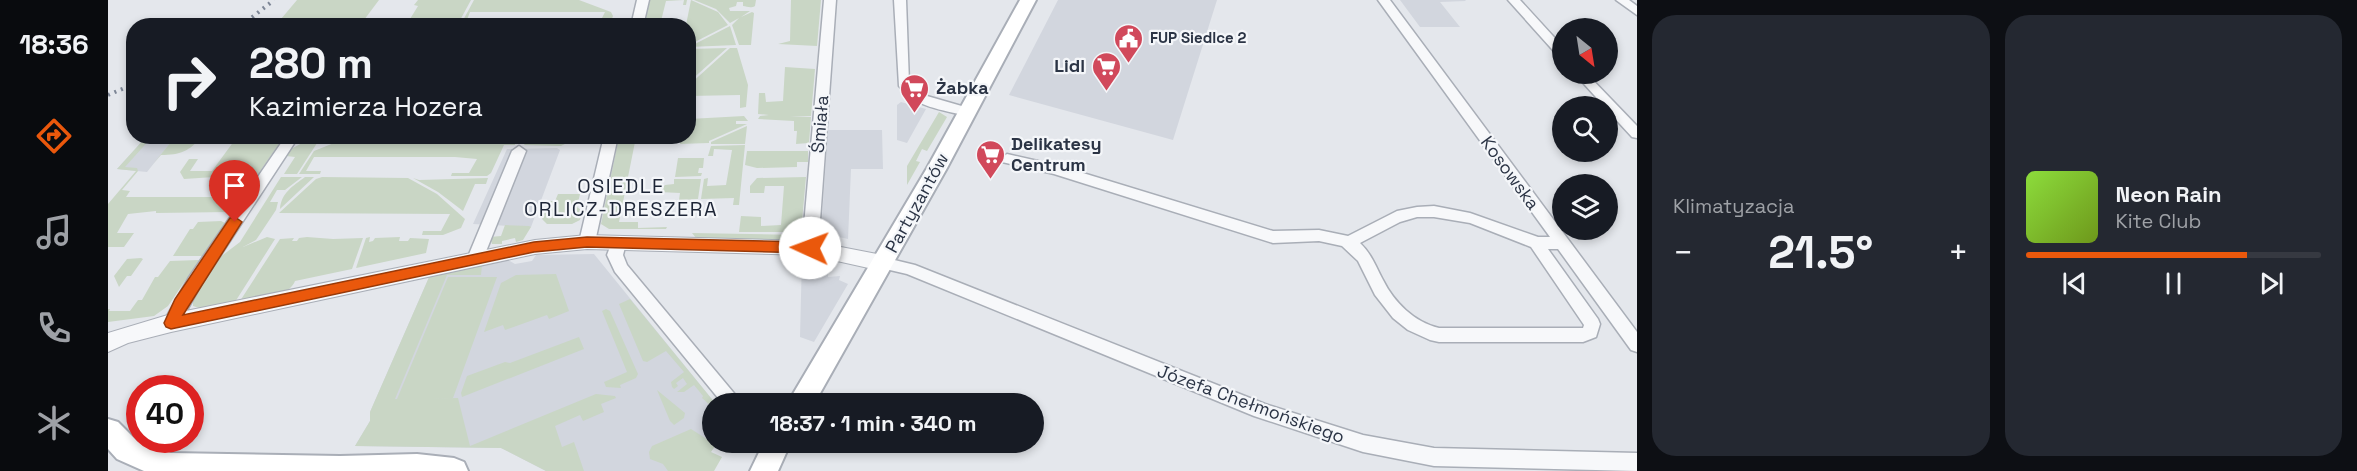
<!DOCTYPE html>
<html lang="pl">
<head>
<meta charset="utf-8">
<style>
  :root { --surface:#171b24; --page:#242831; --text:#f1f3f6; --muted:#9ea1a6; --line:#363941; --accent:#ea580c }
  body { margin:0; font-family:"Space Grotesk",sans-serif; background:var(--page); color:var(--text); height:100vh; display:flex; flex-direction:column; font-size:22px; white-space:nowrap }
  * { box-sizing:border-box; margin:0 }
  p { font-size:20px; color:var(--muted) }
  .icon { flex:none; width:33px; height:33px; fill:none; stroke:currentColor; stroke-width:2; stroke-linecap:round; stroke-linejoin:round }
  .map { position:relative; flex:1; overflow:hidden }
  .details { display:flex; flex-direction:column; gap:15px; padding:15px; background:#0d0f14; width:720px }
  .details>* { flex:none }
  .banner { position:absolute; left:18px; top:18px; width:570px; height:126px; border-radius:24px; box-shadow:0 3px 9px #0003; background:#171b24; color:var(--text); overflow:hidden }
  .needle { width:39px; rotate:150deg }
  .controls { position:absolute; left:1444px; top:18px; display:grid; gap:12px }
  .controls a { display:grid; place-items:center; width:66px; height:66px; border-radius:50%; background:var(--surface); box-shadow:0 3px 9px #0003; font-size:30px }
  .speed { position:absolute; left:18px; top:375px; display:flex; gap:12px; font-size:30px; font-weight:700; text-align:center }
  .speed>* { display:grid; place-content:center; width:78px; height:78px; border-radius:50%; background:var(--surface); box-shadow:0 3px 9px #0003; line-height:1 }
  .speed .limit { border:9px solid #d22; background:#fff; color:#111 }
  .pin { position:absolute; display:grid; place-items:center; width:51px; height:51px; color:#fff; margin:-62px -26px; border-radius:50% 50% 50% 0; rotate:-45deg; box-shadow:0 0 6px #0007 }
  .pin .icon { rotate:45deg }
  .me { position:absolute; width:66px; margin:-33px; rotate:272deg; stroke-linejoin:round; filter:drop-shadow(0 0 4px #0008) }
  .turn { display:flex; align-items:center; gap:21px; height:126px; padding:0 24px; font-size:27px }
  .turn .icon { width:78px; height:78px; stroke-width:2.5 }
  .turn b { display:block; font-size:42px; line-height:51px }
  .big { font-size:45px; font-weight:800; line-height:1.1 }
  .details .widget { flex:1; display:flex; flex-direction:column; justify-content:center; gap:9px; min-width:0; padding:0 21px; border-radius:24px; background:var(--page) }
  .song { display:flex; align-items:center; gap:18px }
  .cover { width:72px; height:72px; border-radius:9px; background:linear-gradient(135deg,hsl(90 70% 55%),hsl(80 70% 35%)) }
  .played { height:6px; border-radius:3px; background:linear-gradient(90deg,var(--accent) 75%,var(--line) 75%) }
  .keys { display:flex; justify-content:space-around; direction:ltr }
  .heat { display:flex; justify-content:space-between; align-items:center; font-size:33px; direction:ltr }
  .details .tiles { flex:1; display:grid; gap:15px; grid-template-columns:repeat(2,1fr) }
  .trip { position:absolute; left:594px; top:393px; width:342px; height:60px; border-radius:30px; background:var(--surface); box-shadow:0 3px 9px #0003; font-weight:800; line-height:60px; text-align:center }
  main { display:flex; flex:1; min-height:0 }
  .menu { display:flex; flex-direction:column; width:108px; justify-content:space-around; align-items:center; background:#090b0e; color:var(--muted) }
  .menu .icon { width:42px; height:42px }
  .menu .current { color:var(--accent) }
  .menu b { font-size:27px; color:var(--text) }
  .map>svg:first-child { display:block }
  .built { fill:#d2d6de }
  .green { fill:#c9d6c5 }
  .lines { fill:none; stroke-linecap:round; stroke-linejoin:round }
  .minor-casing { stroke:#a9aeb7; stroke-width:3 }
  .tertiary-casing { stroke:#a9aeb7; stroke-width:2 }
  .secondary-casing { stroke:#a9aeb7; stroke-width:4 }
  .minor { fill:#f7f8fa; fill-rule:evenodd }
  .tertiary { fill:#f7f8fa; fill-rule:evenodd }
  .secondary { fill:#fff; fill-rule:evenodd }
  .rail { stroke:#7d8696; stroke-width:4; stroke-dasharray:2 5; stroke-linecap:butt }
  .route { fill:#ea580c; stroke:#983908; stroke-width:1.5 }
  .labels { text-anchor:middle; stroke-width:4.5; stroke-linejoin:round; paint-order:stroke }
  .far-poi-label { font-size:15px; font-weight:bold; fill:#2b3445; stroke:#f4f6f9; text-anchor:start }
  .poi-label { font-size:18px; font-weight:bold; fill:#2b3445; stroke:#f4f6f9; text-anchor:start }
  .street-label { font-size:18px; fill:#2b3445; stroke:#f4f6f9 }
  .neighbourhood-label { font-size:20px; letter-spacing:1.5px; fill:#1d2536; stroke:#f4f6f9 }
</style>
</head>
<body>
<main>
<nav class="menu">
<b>18:36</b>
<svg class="icon current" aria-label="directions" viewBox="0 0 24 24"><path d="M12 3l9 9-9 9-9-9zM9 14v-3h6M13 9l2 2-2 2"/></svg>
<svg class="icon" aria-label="music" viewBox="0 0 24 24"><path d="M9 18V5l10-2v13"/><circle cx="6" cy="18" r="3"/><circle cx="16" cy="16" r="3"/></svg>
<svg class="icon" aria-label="phone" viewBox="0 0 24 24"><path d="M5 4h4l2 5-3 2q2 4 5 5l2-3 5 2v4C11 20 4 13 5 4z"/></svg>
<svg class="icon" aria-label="climate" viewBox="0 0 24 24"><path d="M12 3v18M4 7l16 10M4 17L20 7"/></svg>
</nav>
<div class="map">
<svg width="1529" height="471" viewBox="0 0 1529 471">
  <rect width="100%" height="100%" fill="#e4e7ec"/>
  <!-- built -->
  <path class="built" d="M950 0H1109L1065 140 901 95Z
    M1292 0H1357L1358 1 1332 2 1352 27H1312Z
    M793 102 818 109 799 143 789 140V105Z
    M720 130H774L775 169H743L740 239 713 233Z
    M38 137H67L39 172 9 169Z
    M449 148 452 150 423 227 365 224 399 149Z
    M486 254 607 403 604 404V438L598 447 590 471H438L393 448 247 446 262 421V412L322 275 400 260 407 264 424 261 428 255Z
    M694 256 719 260 720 277 732 276 731 280 740 284 706 342 692 337Z"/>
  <!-- green -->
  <path class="green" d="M189 0H271L256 20 173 19Z
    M310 0H363L350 24 313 23 343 19H302L310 6 306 5Z
    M366 0H471L503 12 505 16 502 24H478L479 22H492L497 12H362L358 22 370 23 353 24Z
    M542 0H579L578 5H575L576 0 558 1 552 25H536Z
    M583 0 610 12 620 25 581 45 580 26 578 25Z
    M586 0H648L647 6C642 9 639 6 635 6V2H629L628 6 621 8 622 11H642L633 17 644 12 646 13 643 45H631L624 25 631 18 622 23 608 9Z
    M683 0H713L709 46 670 44 682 41Z
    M622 26 628 45 581 47Z
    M619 48 581 82V49Z
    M622 48H629L640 85 638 107 632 108V95L581 96V85Z
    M677 67 707 69 703 116 682 117H703L701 143 688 144 689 131H686V121L650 119 652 116 661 115 650 114 651 93H657L658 102 675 101Z
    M831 112 839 117 819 151 814 149 808 161 812 162 799 185V166Z
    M636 116 640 121H628V124H639L601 141V143L572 144 573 137 580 136 581 119Z
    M639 126 637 144H603V142Z
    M207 136 213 137 189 174H176L187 157 178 156 183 149Z
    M422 136H460V137L457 144 453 146 416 145Z
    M38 137H44L17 167 29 168 30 171 14 190 22 191 18 197H124L130 188 137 185 142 191 131 207 121 212 48 213V211L20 214 9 233H26L16 247H0V204L28 171 9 169Z
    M67 137H93C82 151 72 155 53 155L45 164Z
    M129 137H176L150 174 76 179 72 172 81 159H90L82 171H104Z
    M241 137H396L395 139 407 137V145H396L383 173 379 176H343L344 173H361L369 159 347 157H206L198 171H213L212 174H191L206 151Z
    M511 137H528L511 222H530V228L559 227 558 229H501L493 224Z
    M637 145 631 205H625L626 198 593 199 596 179 600 178 599 186 618 185 624 150 606 149 605 156H600L603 146Z
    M639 151H700V162H689V167L649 168 637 165Z
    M570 158H596L595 168H591L590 173H594L593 176 567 177Z
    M173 177H194L177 190H169L162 202H170L168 210 148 240 135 247 159 237 167 239 127 302 94 309 85 306V300L89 292H86L107 261 132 242Z
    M197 177H206L172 209C173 193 185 186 197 177Z
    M214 177 300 178 329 194 357 219 353 228 335 235H314L315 231H333L342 214 171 213 208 179Z
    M698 177 693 232H631L633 216 653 217V226L673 225 676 186H657L656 193H642V186L649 178Z
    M305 178 311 180 380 178 378 184H367L355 211 330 192Z
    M566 179H593L590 199 571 200 572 193 551 192 557 185 566 184Z
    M450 194H472L469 207 474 211 472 220 464 224H439L434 219 441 201H447Z
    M113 221 117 223 94 256H65L82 229H85L90 222Z
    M397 225 421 226 423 227 415 240 408 242 407 238 394 241V244H384L382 237 393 236Z
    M584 233 691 235 680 240 588 238Z
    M199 237 225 239 255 238 244 269 187 281C181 298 147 298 132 301L172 239 186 238 184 241H189L191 238Z
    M262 237 261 242 265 241 267 238 292 237 291 241H300L302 238 321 239 318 253 248 268 258 238Z
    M33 258 35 259 23 276H19L11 287 6 276 19 259Z
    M91 260 60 306 46 316 0 322V309H2L1 311H22L30 300H34L47 277H50L62 261Z
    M374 265 373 275H339L287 399 350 398 362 446 488 394 507 396 508 398 493 404 496 412 475 421 472 415 447 426 454 447 466 442 476 471H438L393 448 247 446 262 421V412L322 275Z
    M448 274 461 311 441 319 439 315 397 330 395 325 376 332 393 283 408 275Z
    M340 277H389L345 398 289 399Z
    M522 299 607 403 604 407 594 398 595 396 586 385 576 392H569L579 384 575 378 568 383 570 386 566 389 564 387 563 382 576 372 558 351 539 362 535 361 511 304Z
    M498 309 502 311 530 374 528 378 512 385 513 388 498 387 496 382 519 372 494 311Z
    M471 337 476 349 354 397 353 393 359 376 397 362 402 363Z
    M549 390 577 413 576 418 566 425 562 421Z
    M583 429 608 445 603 452 614 457 606 471H560L555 464 542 459 541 452 544 446Z"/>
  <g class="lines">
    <defs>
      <path id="minor" d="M529 0H541L535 26H523Z
        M716 0H728L710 248 707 252H697L694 248Z
        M786 0H798L801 83 819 96 864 109 866 112 864 115 859 116C835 110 806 107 791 86Z
        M1270 0H1282L1529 332V352L1523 350 1450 249H1440L1490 319 1492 324 1488 337 1475 342H1331L1322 340 1300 330 1285 318 1267 295 1250 261 1234 246 1211 241 1165 243 946 174 894 162 892 159 899 154 952 166 1165 231 1211 230 1240 236 1289 211 1309 207 1326 206 1362 213 1430 237H1442ZM1309 217H1326L1362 223 1423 247 1476 325 1475 328H1331C1306 322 1286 302 1275 280 1268 267 1263 253 1252 243L1292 222Z
        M1400 0H1412L1455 47V58L1451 57Z
        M1508 0H1521L1529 6V15Z
        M1467 74H1479L1529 126V138L1524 137 1500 111V106H1496Z
        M178 136H191L93 285 69 328 63 330 57 328 55 323 81 277Z
        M496 136H510L487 242 484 246H474L471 242Z
        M411 146 418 151 375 259 372 263H362L359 259 404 151Z
        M510 237 515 239 518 243 515 255 519 265 635 404H615L507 272 499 255 505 239Z
        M774 257 807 265 1157 404 1255 435 1326 448 1529 453V471L1326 466 1255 452 1146 416 799 274 769 267 766 263 769 259Z"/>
      <path id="tertiary" d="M479 235 702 241 774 255 781 258 784 263 781 268 774 271 702 255 479 249 427 254 63 332 20 343 0 352V333L63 314 427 240Z"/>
      <path id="secondary" d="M912 0H928L839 168 706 404H679L819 168Z
        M0 419 10 422 29 441 63 453 232 456 309 454 346 458 356 462 360 471H36L9 459 0 449Z
        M656 442H683L670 471H642Z"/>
    </defs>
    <!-- minor casing -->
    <use href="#minor" class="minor-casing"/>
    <!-- tertiary casing -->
    <use href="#tertiary" class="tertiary-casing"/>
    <!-- secondary casing -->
    <use href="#secondary" class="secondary-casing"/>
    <!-- minor -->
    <use href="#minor" class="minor"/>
    <!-- tertiary -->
    <use href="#tertiary" class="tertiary"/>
    <!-- secondary -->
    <use href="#secondary" class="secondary"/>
    <!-- rail -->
    <path class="rail" d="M133 26 166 0
      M0 95 26 84"/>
  </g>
  <!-- route -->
  <path class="route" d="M127 217 134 222 75 315 426 242 479 237 702 242 709 248 702 253 479 247 426 252 63 329 58 327 56 323 67 299 122 218Z"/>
  <!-- icons -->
  <defs>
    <symbol id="civic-pin" viewBox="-11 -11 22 30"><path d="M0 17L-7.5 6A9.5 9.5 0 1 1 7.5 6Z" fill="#d1495b" stroke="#f4f6f9"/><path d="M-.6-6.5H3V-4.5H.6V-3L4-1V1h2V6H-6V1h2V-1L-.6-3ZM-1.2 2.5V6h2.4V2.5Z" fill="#fff"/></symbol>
    <symbol id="supermarket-pin" viewBox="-11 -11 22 30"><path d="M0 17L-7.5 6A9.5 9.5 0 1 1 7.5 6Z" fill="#d1495b" stroke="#f4f6f9"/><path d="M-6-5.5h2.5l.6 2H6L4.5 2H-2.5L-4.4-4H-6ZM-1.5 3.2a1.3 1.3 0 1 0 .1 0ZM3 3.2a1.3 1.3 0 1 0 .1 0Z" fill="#fff"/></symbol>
  </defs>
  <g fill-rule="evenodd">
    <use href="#civic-pin" x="1004" y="22" width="33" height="45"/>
    <use href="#supermarket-pin" x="982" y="50" width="33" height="45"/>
    <use href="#supermarket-pin" x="790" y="72" width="33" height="45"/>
    <use href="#supermarket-pin" x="866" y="138" width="33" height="45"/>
  </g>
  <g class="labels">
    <!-- far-poi labels -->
    <g class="far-poi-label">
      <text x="1042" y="43">FUP Siedlce 2</text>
    </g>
    <!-- poi labels -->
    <g class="poi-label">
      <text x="977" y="72" text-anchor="end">Lidl</text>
      <text x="828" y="94">Żabka</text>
      <text x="903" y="150">Delikatesy<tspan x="903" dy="21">Centrum</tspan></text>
    </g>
    <!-- street labels -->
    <g class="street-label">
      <text transform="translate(712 124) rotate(-85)" y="6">Śmiała</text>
      <text transform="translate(1402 173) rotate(54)" y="6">Kosowska</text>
      <text transform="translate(809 203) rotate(-61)" y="6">Partyzantów</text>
      <text transform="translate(1143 404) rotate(20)" y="6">Józefa Chełmońskiego</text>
    </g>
    <!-- neighbourhood labels -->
    <g class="neighbourhood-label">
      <text x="513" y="193">OSIEDLE<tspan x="513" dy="23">ORLICZ-DRESZERA</tspan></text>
    </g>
  </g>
</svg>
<div class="controls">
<a><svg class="needle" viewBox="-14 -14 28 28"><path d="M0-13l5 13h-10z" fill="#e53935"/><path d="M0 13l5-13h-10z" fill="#9ea1a6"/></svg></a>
<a><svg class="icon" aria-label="search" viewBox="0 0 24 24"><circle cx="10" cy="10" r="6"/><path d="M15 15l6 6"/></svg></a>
<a><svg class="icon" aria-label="layers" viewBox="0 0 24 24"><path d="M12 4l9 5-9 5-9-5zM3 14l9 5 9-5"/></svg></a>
</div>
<div class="speed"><div class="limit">40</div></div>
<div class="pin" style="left:127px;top:222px;background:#d93025"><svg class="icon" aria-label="arrive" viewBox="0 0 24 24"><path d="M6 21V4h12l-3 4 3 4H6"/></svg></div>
<svg class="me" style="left:702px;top:248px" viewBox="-20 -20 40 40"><circle r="19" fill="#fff"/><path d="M0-13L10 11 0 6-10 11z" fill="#ea580c"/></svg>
<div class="trip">18:37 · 1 min · 340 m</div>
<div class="banner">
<div class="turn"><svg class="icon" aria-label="right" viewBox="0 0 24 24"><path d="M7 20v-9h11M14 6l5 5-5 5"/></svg><div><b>280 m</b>Kazimierza Hozera</div></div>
</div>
</div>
<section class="details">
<div class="tiles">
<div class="widget"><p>Klimatyzacja</p>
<div class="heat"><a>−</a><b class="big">21.5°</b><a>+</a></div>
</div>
<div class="widget">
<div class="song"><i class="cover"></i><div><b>Neon Rain</b><p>Kite Club</p></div></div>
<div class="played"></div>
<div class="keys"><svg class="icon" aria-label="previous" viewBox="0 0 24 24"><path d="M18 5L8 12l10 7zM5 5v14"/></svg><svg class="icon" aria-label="pause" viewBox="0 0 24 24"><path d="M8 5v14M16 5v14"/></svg><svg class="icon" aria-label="next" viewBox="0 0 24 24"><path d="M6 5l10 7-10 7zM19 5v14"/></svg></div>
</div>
</div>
</section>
</main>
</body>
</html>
